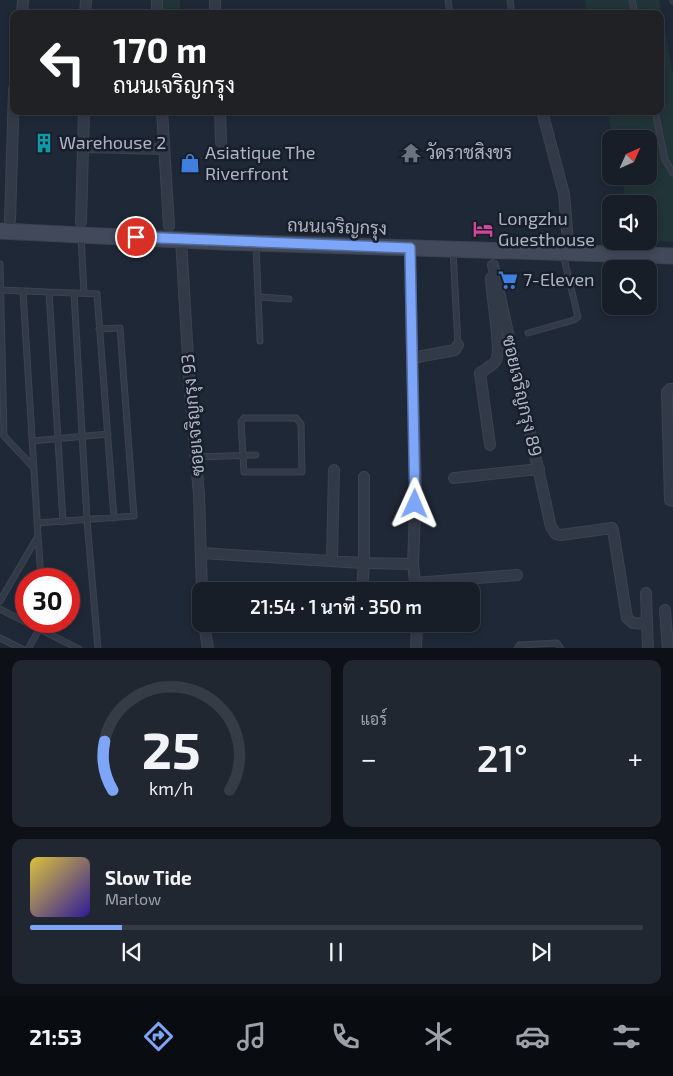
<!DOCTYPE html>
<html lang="th">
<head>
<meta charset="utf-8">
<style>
  :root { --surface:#171e28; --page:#202730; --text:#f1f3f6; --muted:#9ea2a8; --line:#363c45; --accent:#7ea6f8 }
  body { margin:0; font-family:"Exo 2",Sarabun,sans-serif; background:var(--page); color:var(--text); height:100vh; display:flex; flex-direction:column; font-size:19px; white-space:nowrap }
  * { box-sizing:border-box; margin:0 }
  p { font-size:16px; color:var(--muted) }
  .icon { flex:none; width:28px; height:28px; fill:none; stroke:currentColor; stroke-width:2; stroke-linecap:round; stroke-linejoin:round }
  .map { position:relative; height:648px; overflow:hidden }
  .panel { display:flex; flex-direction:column; gap:12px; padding:12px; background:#0d1016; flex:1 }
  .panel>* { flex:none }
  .hud { position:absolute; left:10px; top:10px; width:654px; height:105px; border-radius:10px; box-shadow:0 2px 8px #0003,0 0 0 1px var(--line); background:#202124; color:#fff; overflow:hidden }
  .needle { width:32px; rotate:45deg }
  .fabs { position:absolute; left:602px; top:130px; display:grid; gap:10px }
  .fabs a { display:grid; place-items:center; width:55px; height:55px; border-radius:10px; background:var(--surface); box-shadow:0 2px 8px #0003,0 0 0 1px var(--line); font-size:25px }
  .speed { position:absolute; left:15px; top:568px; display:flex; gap:10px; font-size:25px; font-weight:700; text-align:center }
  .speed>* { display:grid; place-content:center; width:65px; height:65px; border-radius:50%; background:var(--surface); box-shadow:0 2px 8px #0003,0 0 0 1px var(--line); line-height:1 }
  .speed .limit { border:8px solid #d22; background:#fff; color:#111 }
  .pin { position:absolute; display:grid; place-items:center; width:42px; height:42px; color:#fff; margin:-21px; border:2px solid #fff; border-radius:50%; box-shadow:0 1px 5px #0007 }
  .me { position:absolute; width:55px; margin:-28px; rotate:1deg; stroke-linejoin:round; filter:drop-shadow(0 0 4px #0008) }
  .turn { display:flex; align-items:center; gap:18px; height:105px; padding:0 20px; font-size:22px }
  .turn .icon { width:65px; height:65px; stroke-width:2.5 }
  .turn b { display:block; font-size:35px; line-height:42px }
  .big { font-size:38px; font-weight:600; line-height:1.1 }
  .panel .tile { flex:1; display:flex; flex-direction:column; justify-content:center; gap:8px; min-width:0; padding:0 18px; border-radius:10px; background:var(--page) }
  .panel .dial { align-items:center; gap:0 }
  .dial svg { height:130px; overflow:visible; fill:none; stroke:var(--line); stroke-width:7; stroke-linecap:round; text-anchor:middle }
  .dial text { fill:var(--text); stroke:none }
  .song { display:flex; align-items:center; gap:15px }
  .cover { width:60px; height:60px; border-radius:8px; background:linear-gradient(135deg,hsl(50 70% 55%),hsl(250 70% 35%)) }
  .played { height:5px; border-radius:2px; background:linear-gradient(90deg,var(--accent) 15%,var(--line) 15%) }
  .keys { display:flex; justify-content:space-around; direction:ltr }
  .heat { display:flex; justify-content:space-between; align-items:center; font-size:28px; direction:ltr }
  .panel .tiles { flex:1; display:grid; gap:12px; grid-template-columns:1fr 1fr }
  .tile:last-child { grid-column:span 2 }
  .trip { position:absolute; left:192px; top:582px; width:288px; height:50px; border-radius:10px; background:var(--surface); box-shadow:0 2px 8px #0003,0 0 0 1px var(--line); font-weight:600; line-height:50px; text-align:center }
  .tabs { display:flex; height:80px; justify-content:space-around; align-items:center; background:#090c10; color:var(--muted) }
  .tabs .icon { width:35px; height:35px }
  .tabs .active { color:var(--accent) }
  .tabs b { font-size:22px; color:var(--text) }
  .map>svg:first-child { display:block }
  .green { fill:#213437 }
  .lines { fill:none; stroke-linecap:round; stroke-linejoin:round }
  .lane-casing { stroke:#3c4350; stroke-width:7 }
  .street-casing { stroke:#3c4350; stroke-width:12 }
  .secondary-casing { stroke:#3c4350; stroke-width:17 }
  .lane { stroke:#333a47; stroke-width:5 }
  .street { stroke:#333a47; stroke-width:10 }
  .secondary { stroke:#41495a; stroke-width:15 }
  .path-bridge { stroke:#3a4d50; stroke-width:2; stroke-dasharray:4 4; stroke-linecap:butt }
  .route-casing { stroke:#526ca1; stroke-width:12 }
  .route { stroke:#7ea6f8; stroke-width:9 }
  .labels { text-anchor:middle; stroke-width:5; stroke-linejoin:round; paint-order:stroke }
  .poi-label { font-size:18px; fill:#adb4c4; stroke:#181f2b; text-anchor:start }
  .street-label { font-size:18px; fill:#adb4c4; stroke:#181f2b }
</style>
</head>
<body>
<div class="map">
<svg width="673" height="649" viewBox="0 0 673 649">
  <rect width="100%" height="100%" fill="#1f2836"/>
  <!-- green -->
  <path class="green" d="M159 0H180V14H160Z
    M585 0H659L673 73V242L649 241V204H627L621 176H649V139H613L607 111H660V14H587Z"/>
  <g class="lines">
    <defs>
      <path id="lane" d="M448 0 450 14
        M510 0 512 14
        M632 0 635 14
        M673 0V1
        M655 111 665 160 673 173
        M81 236 84 293
        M256 246 260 341
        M453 251 458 345
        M0 264 4 436 33 467
        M1 290 97 294 114 518
        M49 292 63 522
        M74 293 87 520 98 649
        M259 297 289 299
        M528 333 574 320 578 317 563 254
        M244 418H296L301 424 302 472H244L241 422Z
        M32 441 108 434
        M196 457 256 455
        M37 523 134 516 120 328 99 329
        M38 536 41 579
        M0 601 38 536 23 291
        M0 609 79 649
        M0 638 22 649
        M28 649 44 621
        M517 649 519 645 557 643 561 649"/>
      <path id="street" d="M157 0V14
        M215 0V14
        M22 14 23 0
        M85 14 86 0
        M162 111 169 226
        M220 111 221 142
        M542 111 564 194 569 252
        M84 147 164 149
        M10 220 14 89
        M81 222 84 111
        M181 239 190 392 199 495 202 591
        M410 248 412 358 416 485 413 564 416 591
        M493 265 551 527 556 534 561 535 612 528 613 530 627 618 633 623 647 624
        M412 358 455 350 458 345
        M673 389H670L667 392 670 500 673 501
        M490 445 480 373C485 369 493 366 496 360 502 350 491 294 491 278
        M454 478 539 469
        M201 553 362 563 413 564
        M332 560 334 470
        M415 583 517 575
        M362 591 364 563V477
        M646 593 648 649
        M665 610 668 649
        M204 624 208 649
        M416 649 417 624"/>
      <path id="secondary" d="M0 231 223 242 673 256"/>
    </defs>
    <!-- lane casing -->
    <use href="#lane" class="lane-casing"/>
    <!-- street casing -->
    <use href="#street" class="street-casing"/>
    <!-- secondary casing -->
    <use href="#secondary" class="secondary-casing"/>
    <!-- lane -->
    <use href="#lane" class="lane"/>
    <!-- street -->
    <use href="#street" class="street"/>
    <!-- secondary -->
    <use href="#secondary" class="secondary"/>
    <!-- path-bridge -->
    <path class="path-bridge" d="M514 259 515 240"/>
  </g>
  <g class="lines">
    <defs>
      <path id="route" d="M136 237 410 248 415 504"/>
    </defs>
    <!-- route casing -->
    <use href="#route" class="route-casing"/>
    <!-- route -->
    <use href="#route" class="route"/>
  </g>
  <!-- icons -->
  <defs>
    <symbol id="building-bare" viewBox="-9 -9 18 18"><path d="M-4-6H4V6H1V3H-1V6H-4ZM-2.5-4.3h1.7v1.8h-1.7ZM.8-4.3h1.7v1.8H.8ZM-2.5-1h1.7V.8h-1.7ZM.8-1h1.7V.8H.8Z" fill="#0f9aa8" stroke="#181f2b" stroke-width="2.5" paint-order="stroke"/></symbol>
    <symbol id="temple-bare" viewBox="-9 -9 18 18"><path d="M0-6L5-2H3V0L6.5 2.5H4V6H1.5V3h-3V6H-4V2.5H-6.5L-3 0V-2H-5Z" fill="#6b7280" stroke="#181f2b" stroke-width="2.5" paint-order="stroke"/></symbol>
    <symbol id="shop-bare" viewBox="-9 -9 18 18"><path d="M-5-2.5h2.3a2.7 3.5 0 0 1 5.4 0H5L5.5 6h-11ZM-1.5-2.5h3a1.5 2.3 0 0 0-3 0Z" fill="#3f7fe0" stroke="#181f2b" stroke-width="2.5" paint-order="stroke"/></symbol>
    <symbol id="hotel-bare" viewBox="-9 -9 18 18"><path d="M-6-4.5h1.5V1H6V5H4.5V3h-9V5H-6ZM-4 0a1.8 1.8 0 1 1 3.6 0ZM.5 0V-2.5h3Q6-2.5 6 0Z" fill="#d1479c" stroke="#181f2b" stroke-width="2.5" paint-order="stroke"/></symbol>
    <symbol id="supermarket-bare" viewBox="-9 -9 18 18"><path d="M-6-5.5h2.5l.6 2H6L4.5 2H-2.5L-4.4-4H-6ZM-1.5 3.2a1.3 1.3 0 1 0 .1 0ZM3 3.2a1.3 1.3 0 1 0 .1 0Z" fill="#3f7fe0" stroke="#181f2b" stroke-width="2.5" paint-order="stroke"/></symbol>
  </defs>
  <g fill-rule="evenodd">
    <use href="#building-bare" x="30" y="129" width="28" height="28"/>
    <use href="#temple-bare" x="397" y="139" width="28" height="28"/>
    <use href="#shop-bare" x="176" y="149" width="28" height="28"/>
    <use href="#hotel-bare" x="469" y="215" width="28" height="28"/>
    <use href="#supermarket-bare" x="494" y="266" width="28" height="28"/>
  </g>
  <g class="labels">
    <!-- poi labels -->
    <g class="poi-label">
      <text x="59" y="149">Warehouse 2</text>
      <text x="205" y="159">Asiatique The<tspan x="205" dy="21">Riverfront</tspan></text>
      <text x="426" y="159">วัดราชสิงขร</text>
      <text x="498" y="225">Longzhu<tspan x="498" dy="21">Guesthouse</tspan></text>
      <text x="523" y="286">7-Eleven</text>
    </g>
    <!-- street labels -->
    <g class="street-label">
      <text transform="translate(337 227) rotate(2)" y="6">ถนนเจริญกรุง</text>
      <text transform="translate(522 396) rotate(77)" y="6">ซอยเจริญกรุง 89</text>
      <text transform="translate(193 415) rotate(-95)" y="6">ซอยเจริญกรุง 93</text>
    </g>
  </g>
</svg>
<div class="fabs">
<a><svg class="needle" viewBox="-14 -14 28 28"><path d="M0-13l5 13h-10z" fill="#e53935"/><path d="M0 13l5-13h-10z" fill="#9ea2a8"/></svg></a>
<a><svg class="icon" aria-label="sound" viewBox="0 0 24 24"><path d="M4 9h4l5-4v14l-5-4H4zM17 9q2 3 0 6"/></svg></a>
<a><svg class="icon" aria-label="search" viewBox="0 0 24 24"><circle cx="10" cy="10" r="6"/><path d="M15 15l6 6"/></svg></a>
</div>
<div class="speed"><div class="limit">30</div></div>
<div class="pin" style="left:136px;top:237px;background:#d93025"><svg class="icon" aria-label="arrive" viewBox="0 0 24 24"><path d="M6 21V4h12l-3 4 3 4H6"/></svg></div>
<svg class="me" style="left:415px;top:504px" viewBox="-20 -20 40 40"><path d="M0-17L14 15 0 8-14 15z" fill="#7ea6f8" stroke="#fff" stroke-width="4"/></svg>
<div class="trip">21:54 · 1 นาที · 350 m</div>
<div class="hud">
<div class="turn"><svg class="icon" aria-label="left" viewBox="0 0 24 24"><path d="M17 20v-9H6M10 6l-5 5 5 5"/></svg><div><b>170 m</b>ถนนเจริญกรุง</div></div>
</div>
</div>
<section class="panel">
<div class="tiles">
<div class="tile dial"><svg viewBox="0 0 100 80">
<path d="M14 69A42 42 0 1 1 86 69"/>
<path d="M14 69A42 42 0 0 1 9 39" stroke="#7ea6f8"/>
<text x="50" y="56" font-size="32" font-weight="700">25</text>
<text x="50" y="72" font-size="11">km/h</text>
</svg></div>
<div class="tile"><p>แอร์</p>
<div class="heat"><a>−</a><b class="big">21°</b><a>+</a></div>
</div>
<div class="tile">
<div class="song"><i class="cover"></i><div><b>Slow Tide</b><p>Marlow</p></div></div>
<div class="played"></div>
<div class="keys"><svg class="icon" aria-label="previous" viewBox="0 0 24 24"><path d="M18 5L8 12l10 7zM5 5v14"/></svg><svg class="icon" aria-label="pause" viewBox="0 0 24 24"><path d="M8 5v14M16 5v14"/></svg><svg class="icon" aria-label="next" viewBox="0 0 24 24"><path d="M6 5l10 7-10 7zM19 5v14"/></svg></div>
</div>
</div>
</section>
<nav class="tabs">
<b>21:53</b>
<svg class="icon active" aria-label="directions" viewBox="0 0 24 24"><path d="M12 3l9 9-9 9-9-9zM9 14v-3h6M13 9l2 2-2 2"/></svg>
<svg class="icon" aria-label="music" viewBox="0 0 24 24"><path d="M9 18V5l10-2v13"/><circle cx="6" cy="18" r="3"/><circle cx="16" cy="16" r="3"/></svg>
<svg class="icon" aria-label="phone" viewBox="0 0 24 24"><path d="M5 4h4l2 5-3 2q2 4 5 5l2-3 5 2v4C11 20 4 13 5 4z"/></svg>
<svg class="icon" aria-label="climate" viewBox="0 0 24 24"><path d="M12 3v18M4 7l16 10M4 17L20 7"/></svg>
<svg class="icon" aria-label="car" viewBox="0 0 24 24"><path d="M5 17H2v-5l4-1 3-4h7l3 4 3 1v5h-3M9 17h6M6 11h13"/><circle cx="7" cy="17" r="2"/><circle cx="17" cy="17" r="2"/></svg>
<svg class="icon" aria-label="filters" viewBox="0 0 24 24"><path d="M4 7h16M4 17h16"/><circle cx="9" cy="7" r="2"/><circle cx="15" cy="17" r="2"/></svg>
</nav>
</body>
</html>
